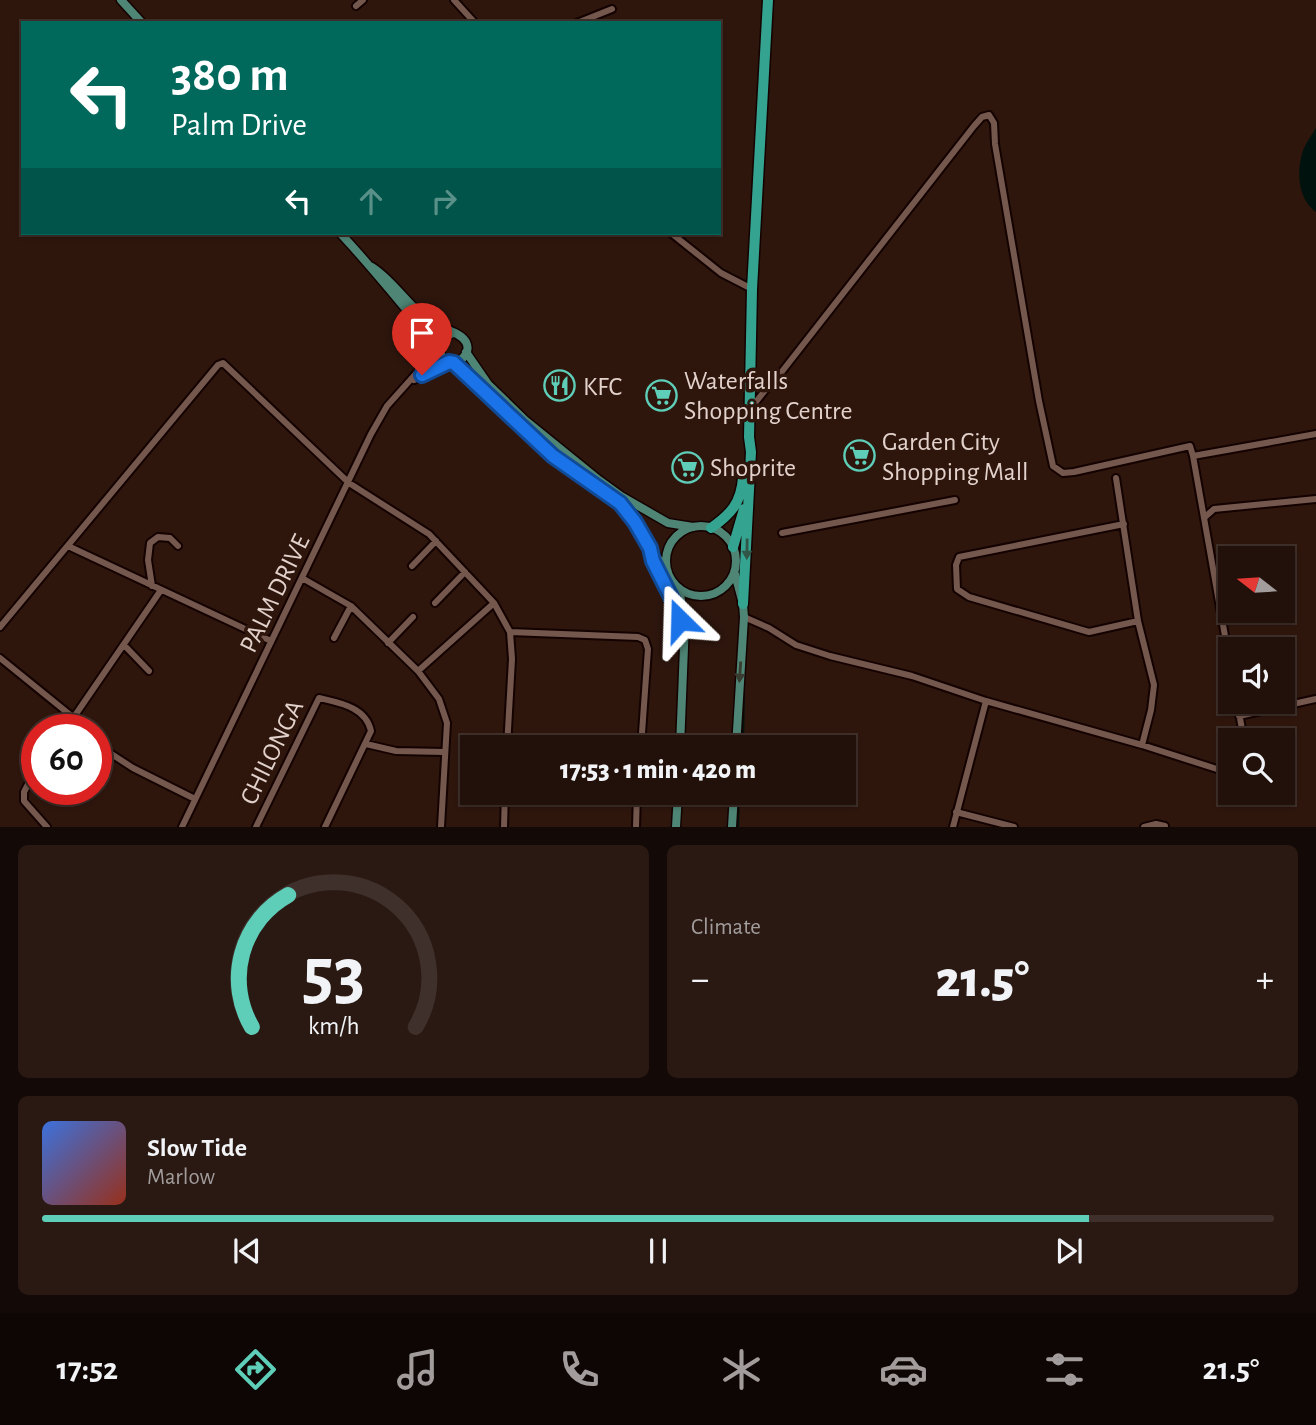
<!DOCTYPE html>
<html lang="en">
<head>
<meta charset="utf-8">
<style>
  :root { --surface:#22100a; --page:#2a1913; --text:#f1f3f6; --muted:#a29d9c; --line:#3f302b; --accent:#5eceb8 }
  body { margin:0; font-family:"Alegreya Sans",sans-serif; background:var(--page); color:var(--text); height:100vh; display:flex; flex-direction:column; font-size:26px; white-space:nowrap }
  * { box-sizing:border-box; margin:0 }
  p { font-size:23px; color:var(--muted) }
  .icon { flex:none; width:38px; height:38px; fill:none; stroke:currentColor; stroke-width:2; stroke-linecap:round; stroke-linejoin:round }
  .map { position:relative; height:827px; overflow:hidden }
  .drawer { display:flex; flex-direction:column; gap:18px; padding:18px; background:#130906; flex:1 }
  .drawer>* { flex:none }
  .top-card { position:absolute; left:21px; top:21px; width:700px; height:214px; border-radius:0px; box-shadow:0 2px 5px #0004,0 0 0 2px var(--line); background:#00695c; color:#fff; overflow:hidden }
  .needle { width:46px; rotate:287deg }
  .controls { position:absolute; left:1218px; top:546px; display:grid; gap:14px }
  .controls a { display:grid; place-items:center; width:77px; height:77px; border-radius:0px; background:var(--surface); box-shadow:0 2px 5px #0004,0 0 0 2px var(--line); font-size:35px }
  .speed { position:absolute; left:21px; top:714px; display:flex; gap:14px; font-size:35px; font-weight:700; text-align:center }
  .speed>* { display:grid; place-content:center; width:91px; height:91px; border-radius:50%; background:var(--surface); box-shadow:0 2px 5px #0004,0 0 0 2px var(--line); line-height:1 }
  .speed .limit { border:10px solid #d22; background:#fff; color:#111 }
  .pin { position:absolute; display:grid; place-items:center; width:60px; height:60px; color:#fff; margin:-72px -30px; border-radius:50% 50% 50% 0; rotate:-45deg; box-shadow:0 0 7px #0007 }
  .pin .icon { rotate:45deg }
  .me { position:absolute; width:77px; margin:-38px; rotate:338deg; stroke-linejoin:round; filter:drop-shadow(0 0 5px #0008) }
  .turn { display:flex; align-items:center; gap:24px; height:147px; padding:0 35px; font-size:32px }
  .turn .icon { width:91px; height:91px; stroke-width:2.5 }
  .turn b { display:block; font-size:49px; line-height:60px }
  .lanes { display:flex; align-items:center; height:66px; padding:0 35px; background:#0003; justify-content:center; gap:35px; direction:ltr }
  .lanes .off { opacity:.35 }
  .big { font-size:52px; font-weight:800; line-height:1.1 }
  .drawer .widget { flex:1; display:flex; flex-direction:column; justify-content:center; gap:10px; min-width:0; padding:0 24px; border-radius:10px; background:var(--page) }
  .drawer .dial { align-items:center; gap:0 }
  .dial svg { height:182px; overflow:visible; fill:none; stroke:var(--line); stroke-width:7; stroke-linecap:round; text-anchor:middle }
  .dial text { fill:var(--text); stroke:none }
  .song { display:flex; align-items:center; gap:21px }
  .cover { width:84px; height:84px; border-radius:10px; background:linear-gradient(135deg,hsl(220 70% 55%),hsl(10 70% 35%)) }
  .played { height:7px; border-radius:4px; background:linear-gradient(90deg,var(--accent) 85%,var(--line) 85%) }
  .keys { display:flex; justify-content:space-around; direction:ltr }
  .heat { display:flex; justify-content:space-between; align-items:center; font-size:38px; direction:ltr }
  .drawer .tiles { flex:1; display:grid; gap:18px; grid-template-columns:1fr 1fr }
  .widget:last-child { grid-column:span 2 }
  .trip { position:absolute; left:460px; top:735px; width:396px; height:70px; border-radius:0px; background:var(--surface); box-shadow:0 2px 5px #0004,0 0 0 2px var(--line); font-weight:800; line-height:70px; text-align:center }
  .menu { display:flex; height:112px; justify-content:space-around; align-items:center; background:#0e0604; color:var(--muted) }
  .menu .icon { width:49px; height:49px }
  .menu .active { color:var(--accent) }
  .menu b { font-size:32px; color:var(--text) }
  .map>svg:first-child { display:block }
  .water { fill:#00120d }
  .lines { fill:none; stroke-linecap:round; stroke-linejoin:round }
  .stream { stroke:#00120d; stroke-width:2 }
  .minor-casing { stroke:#140200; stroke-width:10 }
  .major-casing { stroke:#140200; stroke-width:11 }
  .highway-casing { stroke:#140200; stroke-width:13 }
  .minor { stroke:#74574d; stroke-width:6 }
  .major { stroke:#4e8575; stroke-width:8 }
  .highway { stroke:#34a490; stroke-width:10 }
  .oneway { fill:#315648 }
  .oneway2 { fill:#393d31 }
  .route-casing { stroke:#114b97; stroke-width:18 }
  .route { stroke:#1a73e8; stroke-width:12 }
  .labels { text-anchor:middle; stroke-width:7; stroke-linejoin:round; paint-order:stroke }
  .poi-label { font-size:26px; fill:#e3d2cc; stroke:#2e160d; text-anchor:start }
  .street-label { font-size:26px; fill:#e3d2cc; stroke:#2e160d }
</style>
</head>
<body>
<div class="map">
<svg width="1316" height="827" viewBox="0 0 1316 827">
  <rect width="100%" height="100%" fill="#2e160d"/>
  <!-- water -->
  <path class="water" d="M1316 128V212C1297 199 1296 168 1304 148 1307 141 1312 135 1316 128Z"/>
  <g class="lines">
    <!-- stream -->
    <path class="stream" d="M743 747 744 684
      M738 827 739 793"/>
    <defs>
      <path id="minor" d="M454 0 475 23
        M356 6 363 0
        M577 23 612 9
        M671 233 721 273 752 289
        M423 363 427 347 425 333
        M414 380 448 362
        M752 382 773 383
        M751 387 769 388 773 383 974 126 982 117 989 115 994 123 995 144 1039 401 1053 466 1063 473 1074 472 1190 446 1193 456
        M751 408 767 388
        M1116 478 1138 621 1154 685 1151 710 1142 745
        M1205 517 1214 509 1316 499
        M1124 524 959 557 956 565 957 589 969 597 1089 632 1138 621
        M782 533 955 500
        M68 546 271 641
        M412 566 436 541
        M302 578 351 606 418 671 439 699 447 723 441 827
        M152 586 148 560 150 543 158 537 170 538 178 546
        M435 603 465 572
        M744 617 769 628 796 645 830 656 912 676 986 701 1142 745 1220 770H1230
        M0 627 218 365 223 363 349 483 429 534 494 603 510 632 512 659 507 747
        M510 632 638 637 645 640 648 649 641 747
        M334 638 351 606
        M388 643 413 617
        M124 645 149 671
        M0 658 74 718
        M1230 664 1193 456 1316 434
        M418 671 494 603
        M1237 702 1244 740
        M1239 716 1316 699
        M65 730 161 590
        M96 744 133 768 195 799
        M366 744 396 751 444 752
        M37 767 24 792V801L47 827
        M956 812 1014 827
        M182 827 371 434 387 406 438 349
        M256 827 319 698C340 703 366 707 371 731L325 827
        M504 827 505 793
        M636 827 637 793
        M953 827 986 701
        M1144 827 1156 824 1165 826"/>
      <path id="major" d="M121 0 142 23
        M340 233C374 269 405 309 438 347
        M372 267C394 281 407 305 428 320 438 328 460 331 466 342 471 352 463 360 454 363L444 360 438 349 441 338 453 333
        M466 352 488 384 525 420 599 480 621 496 668 523 693 527
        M454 363 553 456 620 503 666 570
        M666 561a35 35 0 1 1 70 0a35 35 0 1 1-70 0Z
        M651 554 674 603 683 629
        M735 574 743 604 744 617 736 747
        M679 589 685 622 680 747
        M676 827 678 793
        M732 827 734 793"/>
      <path id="highway" d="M711 528C731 514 741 503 743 478
        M733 547 744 509
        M743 604 751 452 749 437 752 289 768 0"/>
    </defs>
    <!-- minor casing -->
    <use href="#minor" class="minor-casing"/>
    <!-- major casing -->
    <use href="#major" class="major-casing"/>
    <!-- highway casing -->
    <use href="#highway" class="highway-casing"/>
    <!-- minor -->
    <use href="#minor" class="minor"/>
    <!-- major -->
    <use href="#major" class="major"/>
    <!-- highway -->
    <use href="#highway" class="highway"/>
  </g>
  <!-- one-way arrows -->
  <defs><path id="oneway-solid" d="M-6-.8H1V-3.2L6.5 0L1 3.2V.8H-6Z" transform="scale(1.75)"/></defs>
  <use class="oneway" href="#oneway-solid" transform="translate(747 549) rotate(91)"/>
  <use class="oneway2" href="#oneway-solid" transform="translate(740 672) rotate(94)"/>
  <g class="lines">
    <defs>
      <path id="route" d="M422 375 449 362 454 363 553 456 620 503 635 522 650 548 653 561 674 603 680 620"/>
    </defs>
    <!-- route casing -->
    <use href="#route" class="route-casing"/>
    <!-- route -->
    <use href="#route" class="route"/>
  </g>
  <!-- icons -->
  <defs>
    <symbol id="restaurant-ring" viewBox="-11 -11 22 22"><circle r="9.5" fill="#2e160d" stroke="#5eceb8" stroke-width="1.5"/><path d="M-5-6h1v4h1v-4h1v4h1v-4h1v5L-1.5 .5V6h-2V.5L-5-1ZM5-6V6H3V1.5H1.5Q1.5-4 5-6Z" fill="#5eceb8"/></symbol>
    <symbol id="supermarket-ring" viewBox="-11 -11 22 22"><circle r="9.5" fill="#2e160d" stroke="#5eceb8" stroke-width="1.5"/><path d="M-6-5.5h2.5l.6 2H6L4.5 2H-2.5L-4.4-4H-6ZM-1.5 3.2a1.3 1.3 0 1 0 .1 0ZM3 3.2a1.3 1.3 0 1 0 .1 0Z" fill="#5eceb8"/></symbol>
  </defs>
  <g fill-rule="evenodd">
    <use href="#restaurant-ring" x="542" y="368" width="35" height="35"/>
    <use href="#supermarket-ring" x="644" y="378" width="35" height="35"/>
    <use href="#supermarket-ring" x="842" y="438" width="35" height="35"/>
    <use href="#supermarket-ring" x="670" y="450" width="35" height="35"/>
  </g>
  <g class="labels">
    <!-- poi labels -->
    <g class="poi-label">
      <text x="684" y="389">Waterfalls<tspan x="684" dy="30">Shopping Centre</tspan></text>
      <text x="583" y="395">KFC</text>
      <text x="882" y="450">Garden City<tspan x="882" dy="30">Shopping Mall</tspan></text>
      <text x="710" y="476">Shoprite</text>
    </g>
    <!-- street labels -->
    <g class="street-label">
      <text transform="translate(274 593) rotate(-64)" y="9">PALM DRIVE</text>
      <text transform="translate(271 752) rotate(-64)" y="9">CHILONGA</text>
    </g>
  </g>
</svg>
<div class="controls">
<a><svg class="needle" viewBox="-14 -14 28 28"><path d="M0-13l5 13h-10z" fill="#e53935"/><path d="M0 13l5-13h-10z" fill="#a29d9c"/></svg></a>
<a><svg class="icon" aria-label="sound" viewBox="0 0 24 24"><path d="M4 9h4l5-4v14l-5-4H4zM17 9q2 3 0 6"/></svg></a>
<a><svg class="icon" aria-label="search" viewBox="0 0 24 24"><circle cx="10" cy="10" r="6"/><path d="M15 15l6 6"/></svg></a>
</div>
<div class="speed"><div class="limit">60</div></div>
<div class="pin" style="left:422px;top:375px;background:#d93025"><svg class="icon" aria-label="arrive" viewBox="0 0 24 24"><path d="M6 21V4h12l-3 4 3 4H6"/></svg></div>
<svg class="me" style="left:680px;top:620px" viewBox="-20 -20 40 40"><path d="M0-17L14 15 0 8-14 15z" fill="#1a73e8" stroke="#fff" stroke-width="4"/></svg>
<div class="trip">17:53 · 1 min · 420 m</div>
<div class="top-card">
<div class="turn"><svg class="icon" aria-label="left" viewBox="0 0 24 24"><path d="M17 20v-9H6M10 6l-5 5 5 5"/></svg><div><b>380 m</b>Palm Drive</div></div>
<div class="lanes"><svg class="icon" aria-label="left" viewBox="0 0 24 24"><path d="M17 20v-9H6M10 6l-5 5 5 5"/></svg><svg class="icon off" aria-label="ahead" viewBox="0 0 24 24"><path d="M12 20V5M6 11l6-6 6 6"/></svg><svg class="icon off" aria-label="right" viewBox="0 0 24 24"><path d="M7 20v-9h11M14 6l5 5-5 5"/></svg></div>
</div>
</div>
<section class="drawer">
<div class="tiles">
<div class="widget dial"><svg viewBox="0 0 100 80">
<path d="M14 69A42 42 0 1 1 86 69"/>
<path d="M14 69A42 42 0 0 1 30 11" stroke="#5eceb8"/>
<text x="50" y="56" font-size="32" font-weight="700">53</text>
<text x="50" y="72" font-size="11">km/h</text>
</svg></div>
<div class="widget"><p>Climate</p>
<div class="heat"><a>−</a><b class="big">21.5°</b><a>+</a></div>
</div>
<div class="widget">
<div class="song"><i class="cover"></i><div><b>Slow Tide</b><p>Marlow</p></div></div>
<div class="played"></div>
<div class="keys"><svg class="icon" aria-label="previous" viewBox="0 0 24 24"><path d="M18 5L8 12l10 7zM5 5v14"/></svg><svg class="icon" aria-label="pause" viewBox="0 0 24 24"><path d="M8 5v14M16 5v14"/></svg><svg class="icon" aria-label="next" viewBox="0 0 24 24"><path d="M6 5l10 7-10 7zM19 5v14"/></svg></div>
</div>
</div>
</section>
<nav class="menu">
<b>17:52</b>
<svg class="icon active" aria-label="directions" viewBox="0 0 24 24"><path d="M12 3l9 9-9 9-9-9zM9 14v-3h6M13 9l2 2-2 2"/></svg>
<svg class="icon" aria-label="music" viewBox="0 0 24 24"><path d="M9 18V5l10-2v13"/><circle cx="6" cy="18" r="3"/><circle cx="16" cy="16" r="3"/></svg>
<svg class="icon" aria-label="phone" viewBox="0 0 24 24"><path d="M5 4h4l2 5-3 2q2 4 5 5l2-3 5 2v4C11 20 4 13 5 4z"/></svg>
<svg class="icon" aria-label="climate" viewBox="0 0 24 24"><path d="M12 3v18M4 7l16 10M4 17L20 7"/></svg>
<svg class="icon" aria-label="car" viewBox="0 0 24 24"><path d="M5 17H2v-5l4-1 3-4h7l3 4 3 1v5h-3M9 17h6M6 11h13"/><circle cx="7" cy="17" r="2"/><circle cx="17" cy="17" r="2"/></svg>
<svg class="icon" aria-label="filters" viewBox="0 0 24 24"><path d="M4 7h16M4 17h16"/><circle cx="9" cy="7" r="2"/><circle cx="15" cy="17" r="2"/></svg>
<b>21.5°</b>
</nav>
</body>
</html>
